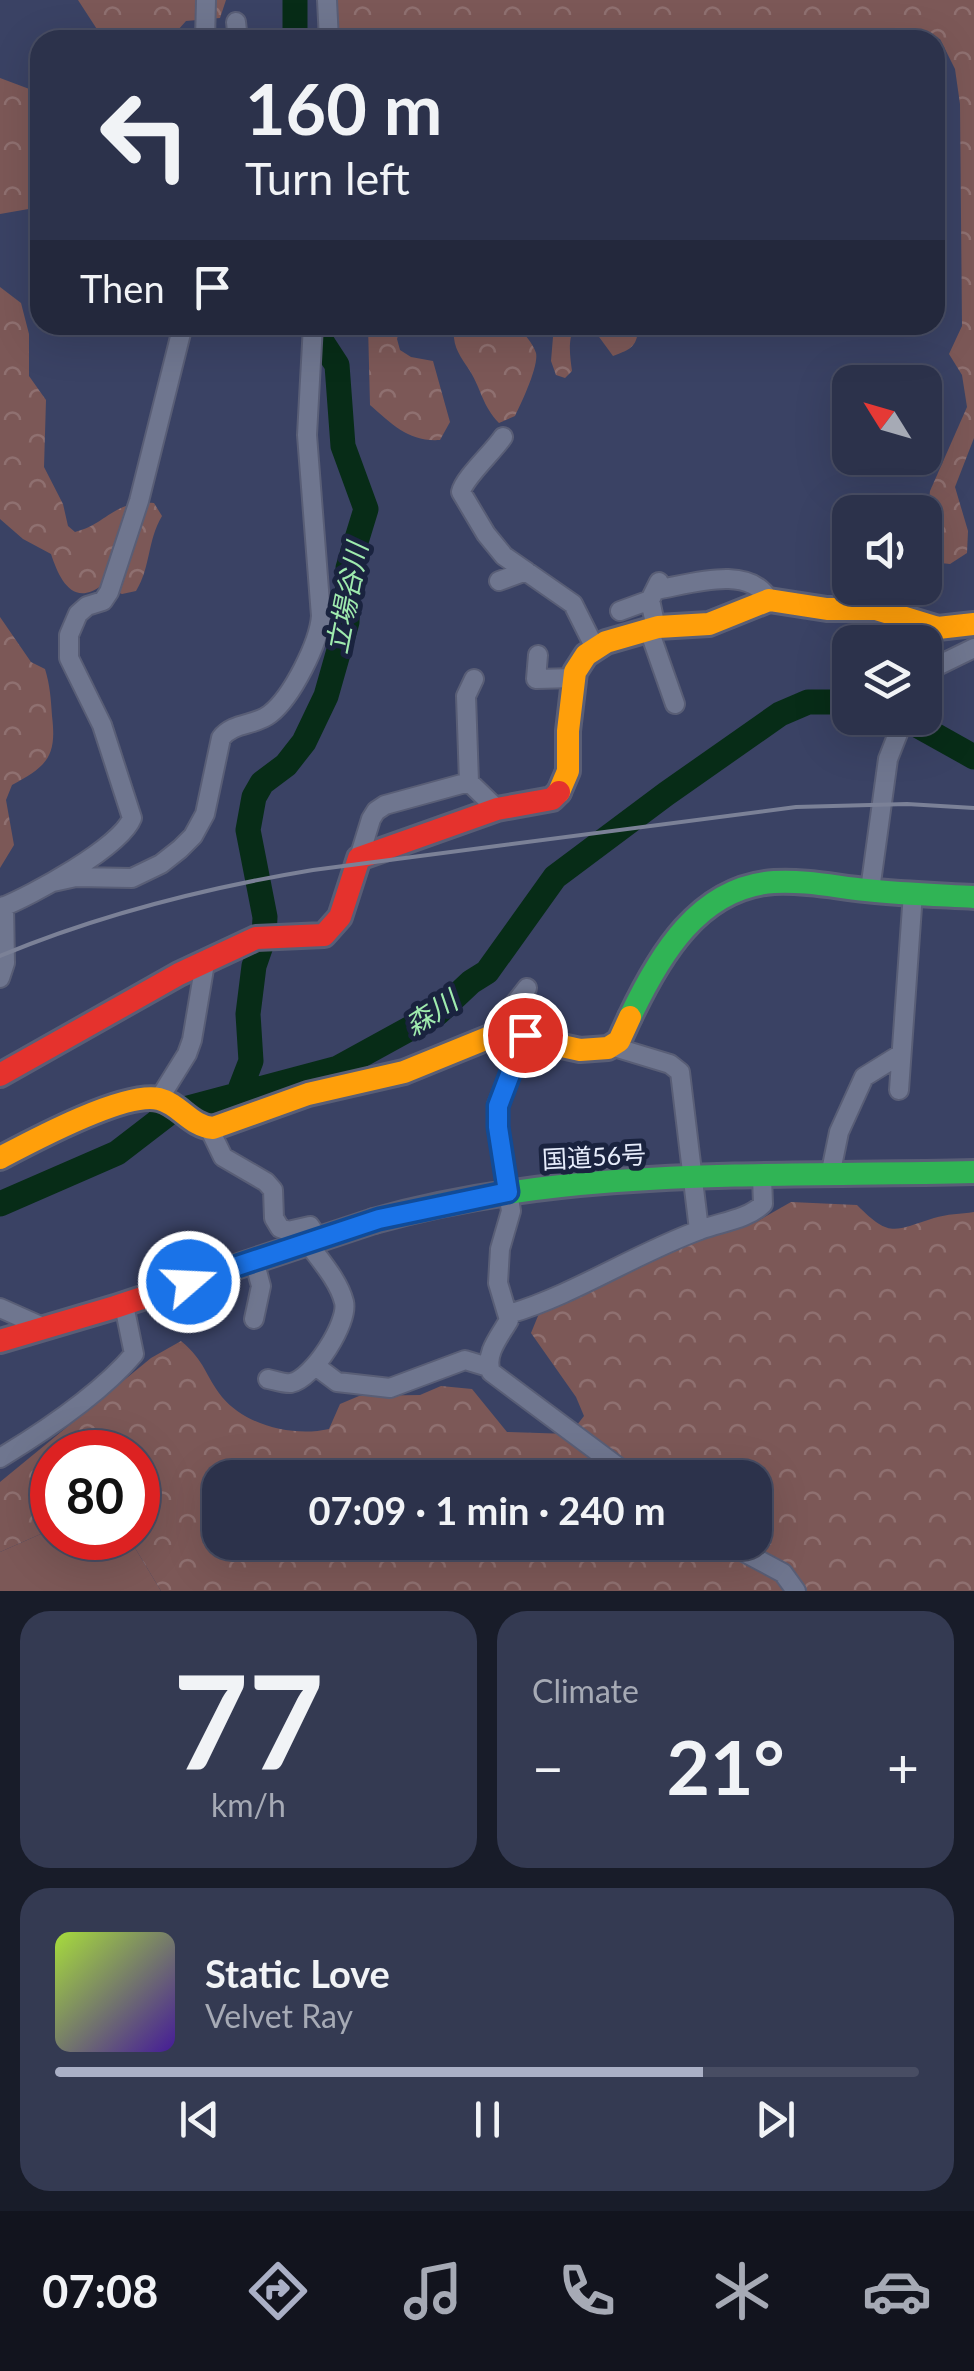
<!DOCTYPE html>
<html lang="en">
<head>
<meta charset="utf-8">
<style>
  :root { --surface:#2c324b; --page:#343a52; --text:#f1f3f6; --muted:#a6aab5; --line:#484d63; --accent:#aab0c6 }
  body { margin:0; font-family:Lato,"Noto Sans JP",sans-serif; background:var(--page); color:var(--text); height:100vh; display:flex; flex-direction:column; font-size:38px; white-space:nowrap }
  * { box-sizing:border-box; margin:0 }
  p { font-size:32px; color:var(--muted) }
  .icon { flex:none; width:55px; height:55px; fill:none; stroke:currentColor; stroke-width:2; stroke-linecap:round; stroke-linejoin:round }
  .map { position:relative; height:1591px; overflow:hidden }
  .panel { display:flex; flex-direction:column; gap:20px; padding:20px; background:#181c29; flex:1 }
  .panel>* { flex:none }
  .guide { position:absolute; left:30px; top:30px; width:915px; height:305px; border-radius:30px; box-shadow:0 10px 40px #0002,0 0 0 2px var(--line); background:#2c324b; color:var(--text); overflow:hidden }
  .needle { width:65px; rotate:307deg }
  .controls { position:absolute; left:832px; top:365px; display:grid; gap:20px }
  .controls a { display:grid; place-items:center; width:110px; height:110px; border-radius:20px; background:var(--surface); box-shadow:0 10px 40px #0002,0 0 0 2px var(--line); font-size:50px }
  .speed { position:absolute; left:30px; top:1430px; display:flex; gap:20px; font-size:50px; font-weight:700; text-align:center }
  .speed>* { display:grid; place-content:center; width:130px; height:130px; border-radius:50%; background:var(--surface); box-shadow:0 10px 40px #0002,0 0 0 2px var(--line); line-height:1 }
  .speed .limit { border:15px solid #d22; background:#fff; color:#111 }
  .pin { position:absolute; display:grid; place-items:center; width:85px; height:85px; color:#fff; margin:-42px; border:5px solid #fff; border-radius:50%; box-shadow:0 2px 10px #0007 }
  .me { position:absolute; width:110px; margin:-55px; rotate:71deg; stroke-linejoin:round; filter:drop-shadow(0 0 8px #0008) }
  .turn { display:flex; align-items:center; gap:35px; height:210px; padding:0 50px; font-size:45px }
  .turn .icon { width:130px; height:130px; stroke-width:2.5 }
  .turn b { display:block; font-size:70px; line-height:85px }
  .then { display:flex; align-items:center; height:95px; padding:0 50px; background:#0003; gap:20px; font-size:38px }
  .big { font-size:75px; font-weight:700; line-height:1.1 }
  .panel .widget { flex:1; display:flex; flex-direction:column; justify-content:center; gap:15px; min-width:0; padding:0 35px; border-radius:30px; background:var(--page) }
  .panel .dial { align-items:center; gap:0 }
  .dial b { font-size:130px; line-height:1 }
  .song { display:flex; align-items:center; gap:30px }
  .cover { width:120px; height:120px; border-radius:15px; background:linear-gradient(135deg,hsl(80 70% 55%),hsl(260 70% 35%)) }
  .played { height:10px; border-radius:5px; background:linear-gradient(90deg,var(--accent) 75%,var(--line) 75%) }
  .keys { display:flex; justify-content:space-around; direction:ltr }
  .heat { display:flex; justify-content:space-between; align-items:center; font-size:55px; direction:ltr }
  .panel .tiles { flex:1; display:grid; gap:20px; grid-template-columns:1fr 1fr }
  .widget:last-child { grid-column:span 2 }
  .trip { position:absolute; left:202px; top:1460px; width:570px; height:100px; border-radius:30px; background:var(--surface); box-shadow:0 10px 40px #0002,0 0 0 2px var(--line); font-weight:700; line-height:100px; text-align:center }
  .tabs { display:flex; height:160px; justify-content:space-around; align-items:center; background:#12141e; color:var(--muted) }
  .tabs .icon { width:70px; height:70px }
  .tabs .selected { color:var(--accent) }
  .tabs b { font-size:45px; color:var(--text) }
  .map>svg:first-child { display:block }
  .grass { fill:#7c5857 }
  .forest { fill:url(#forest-crowns); fill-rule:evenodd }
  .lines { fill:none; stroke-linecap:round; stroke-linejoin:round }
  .river { stroke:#072c17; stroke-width:25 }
  .street-casing { stroke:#595e76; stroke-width:22 }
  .fast-casing { stroke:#595e76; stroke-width:28 }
  .slow-casing { stroke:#595e76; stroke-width:28 }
  .jam-casing { stroke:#595e76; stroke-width:28 }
  .street { stroke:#6f768f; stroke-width:18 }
  .fast { stroke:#30b455; stroke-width:22 }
  .slow { stroke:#ff9f0a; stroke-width:22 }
  .jam { stroke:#e5322d; stroke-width:22 }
  .rail { stroke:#7b8197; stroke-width:4 }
  .route-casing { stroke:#114b97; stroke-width:25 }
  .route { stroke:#1a73e8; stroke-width:18 }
  .labels { text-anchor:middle; stroke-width:10; stroke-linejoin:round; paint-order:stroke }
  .street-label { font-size:25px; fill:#e6ecfb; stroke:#1a233f }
  .water-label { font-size:28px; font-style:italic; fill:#9febae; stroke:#1a233f }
</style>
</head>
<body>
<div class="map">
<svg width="974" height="1591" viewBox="0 0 974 1591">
  <defs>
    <pattern id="forest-crowns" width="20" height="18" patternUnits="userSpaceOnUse" patternTransform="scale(2.5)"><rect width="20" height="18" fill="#7c5857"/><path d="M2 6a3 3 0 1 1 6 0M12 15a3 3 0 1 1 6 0" fill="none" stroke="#8f7070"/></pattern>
  </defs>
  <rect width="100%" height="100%" fill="#3a4264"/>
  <!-- grass -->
  <path class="grass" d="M52 1529V1538H129L161 1591H0V1552Z"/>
  <!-- forest -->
  <path class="forest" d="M78 0H226L220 18 186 21 169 40H104Z
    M336 0H974V438L955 487 968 531 967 553 950 564 931 562 926 527 930 491 967 407 962 375 949 354 962 326 960 104 955 69 940 39 923 34 917 40H339Z
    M0 78 40 93V207L0 214Z
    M0 287 21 303 29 334V376L46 400 44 467 63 504 68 526 75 532C109 523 111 501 154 503L162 516C147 541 151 567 136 591L122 594 101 586C72 607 59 578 51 554L23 539 0 519Z
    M368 325H401L397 339 400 350 411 357 433 361 450 422 440 440C409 442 393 425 370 405Z
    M454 325H517C523 333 533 343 536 353 539 366 521 404 515 416L499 423C482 405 482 391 470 371 459 354 452 347 454 325Z
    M554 325H576C567 338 570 356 572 371L565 378 556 375 551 361Z
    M586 325H638C638 346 632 349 613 356L594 330Z
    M0 617 31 662 45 669C50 685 51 700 52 716 57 757 47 766 12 785L6 800 14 845 0 868Z
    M791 1202 857 1205C890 1238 893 1231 934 1218 947 1214 961 1214 974 1212V1591H161L129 1538H138V1452H52V1529L0 1552V1482L151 1358 181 1341C206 1362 204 1374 222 1397 246 1426 294 1437 329 1429L340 1404 359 1396 420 1395 441 1386 472 1389 507 1432 570 1434 584 1416 576 1397 531 1333 547 1294 709 1234 756 1222ZM220 1478H755V1542H220Z"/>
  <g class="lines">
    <!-- river -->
    <path class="river" d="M295 0V40
      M893 718 915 724 974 757
      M239 1092 251 1061 248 1014 254 966 264 937 265 917 248 830 254 797 262 783 286 765 304 742 326 696 347 622 348 568 366 509 343 446 337 365 311 325
      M0 1204 117 1153 169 1113 338 1068 438 1013 471 982 487 972 555 877 666 794 780 714 808 702H838L850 705"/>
    <defs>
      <path id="street" d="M327 0 329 40
        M236 22 238 40
        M205 40 206 0
        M503 437C493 452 464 478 461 492L486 534 504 556 573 604 595 648
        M499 581 526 571
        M655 590C688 585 749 563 769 600
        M620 611 650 600
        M656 628 650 600 659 582
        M649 630 675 704
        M538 655 536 679 575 678
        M925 676 929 670 974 648
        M469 782 466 696 474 679
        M359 858 371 819 376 811 385 805 469 782 497 809
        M53 882 76 877 132 878 161 864 180 849 193 836 205 814 221 738C233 722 255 726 270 714 292 697 319 643 321 616L307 435 313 325
        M870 890 888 759 904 718
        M0 908C31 896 121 847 132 818L102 725 69 658V635L78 614 87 606 103 601 109 592 139 501 183 325
        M0 978 5 963 4 906
        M510 1035 509 1011 527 988
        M525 1035 497 1105 498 1127 511 1211 500 1249 498 1283 509 1320C500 1336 484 1354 491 1372L633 1478
        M614 1047 670 1064 680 1072 699 1230
        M899 1090 913 893
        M159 1099 187 1054 192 1040 205 963
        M209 1128 223 1157 266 1182 273 1190 274 1218 280 1228 288 1231 310 1226 316 1235
        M830 1176 839 1132 864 1077 901 1054
        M254 1260 261 1286 254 1319
        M0 1308 45 1328
        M509 1314C576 1294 634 1254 700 1230 720 1222 747 1220 763 1204L762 1177
        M317 1367 337 1382 390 1388 465 1360 488 1367
        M268 1379C274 1380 285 1384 291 1383 313 1379 349 1322 344 1302 339 1281 320 1260 307 1242
        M0 1458C43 1432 102 1392 134 1354L124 1305
        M725 1542 783 1573 796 1591"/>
      <path id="fast" d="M630 1017C659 956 699 887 774 882 805 880 836 887 866 890 902 894 938 895 974 897
        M374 1221C567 1166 775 1177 974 1172"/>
      <path id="slow" d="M559 792 568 771V731L575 672 586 655 606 642 658 627 709 624 769 600 827 609H876L938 628 974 624
        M0 1158C32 1141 125 1091 159 1099 180 1104 190 1126 213 1128L308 1094 404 1072 490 1037 517 1036 580 1050 608 1048 619 1041 630 1017"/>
      <path id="jam" d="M0 1075 179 974 256 938 324 935 340 917 359 858 497 809 552 799 559 792
        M0 1341 115 1307 374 1221"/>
    </defs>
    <!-- street casing -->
    <use href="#street" class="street-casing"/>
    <!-- fast casing -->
    <use href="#fast" class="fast-casing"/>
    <!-- slow casing -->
    <use href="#slow" class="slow-casing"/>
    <!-- jam casing -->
    <use href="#jam" class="jam-casing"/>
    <!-- street -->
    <use href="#street" class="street"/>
    <!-- fast -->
    <use href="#fast" class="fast"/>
    <!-- slow -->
    <use href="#slow" class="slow"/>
    <!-- jam -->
    <use href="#jam" class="jam"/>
    <!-- rail -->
    <path class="rail" d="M0 956C101 914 205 888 313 870L796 807 907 804 974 808"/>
  </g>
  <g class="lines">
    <defs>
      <path id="route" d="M189 1282 379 1219 508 1192 498 1127V1106L525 1035"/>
    </defs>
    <!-- route casing -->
    <use href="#route" class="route-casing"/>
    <!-- route -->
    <use href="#route" class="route"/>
  </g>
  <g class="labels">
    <!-- street labels -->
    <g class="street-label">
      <text transform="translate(594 1157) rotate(-3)" y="9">国道56号</text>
    </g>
    <!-- water labels -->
    <g class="water-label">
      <text transform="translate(347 598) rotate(-79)" y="10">立場谷川</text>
      <text transform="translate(431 1013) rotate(-33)" y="10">森川</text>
    </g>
  </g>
</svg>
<div class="controls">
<a><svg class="needle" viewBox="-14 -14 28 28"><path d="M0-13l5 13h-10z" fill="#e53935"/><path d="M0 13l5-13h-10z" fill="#a6aab5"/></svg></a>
<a><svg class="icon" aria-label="sound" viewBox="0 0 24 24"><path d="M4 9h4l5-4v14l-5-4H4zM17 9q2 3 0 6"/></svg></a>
<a><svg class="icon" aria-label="layers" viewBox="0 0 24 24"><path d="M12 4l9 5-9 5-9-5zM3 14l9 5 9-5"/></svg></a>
</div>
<div class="speed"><div class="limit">80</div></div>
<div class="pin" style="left:525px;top:1035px;background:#d93025"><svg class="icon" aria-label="arrive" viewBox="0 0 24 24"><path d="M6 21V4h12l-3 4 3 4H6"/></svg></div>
<svg class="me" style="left:189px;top:1282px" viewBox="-20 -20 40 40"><circle r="17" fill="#1a73e8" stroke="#fff" stroke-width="3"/><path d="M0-11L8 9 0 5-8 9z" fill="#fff"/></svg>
<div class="trip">07:09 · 1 min · 240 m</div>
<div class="guide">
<div class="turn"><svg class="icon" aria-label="left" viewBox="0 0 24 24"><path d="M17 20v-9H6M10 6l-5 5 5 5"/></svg><div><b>160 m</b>Turn left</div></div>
<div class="then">Then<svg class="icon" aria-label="arrive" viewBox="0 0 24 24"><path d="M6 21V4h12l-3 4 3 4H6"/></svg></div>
</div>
</div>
<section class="panel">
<div class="tiles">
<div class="widget dial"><b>77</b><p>km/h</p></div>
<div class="widget"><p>Climate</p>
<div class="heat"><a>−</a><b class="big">21°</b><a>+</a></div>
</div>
<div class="widget">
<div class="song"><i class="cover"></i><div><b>Static Love</b><p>Velvet Ray</p></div></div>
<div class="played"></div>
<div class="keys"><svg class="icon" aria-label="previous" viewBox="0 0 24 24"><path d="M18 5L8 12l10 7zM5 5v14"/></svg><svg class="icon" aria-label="pause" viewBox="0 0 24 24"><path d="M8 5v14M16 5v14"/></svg><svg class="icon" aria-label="next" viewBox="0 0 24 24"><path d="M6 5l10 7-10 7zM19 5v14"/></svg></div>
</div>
</div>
</section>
<nav class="tabs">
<b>07:08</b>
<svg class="icon selected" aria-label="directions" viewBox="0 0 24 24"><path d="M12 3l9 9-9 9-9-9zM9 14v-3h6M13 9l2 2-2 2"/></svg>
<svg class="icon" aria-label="music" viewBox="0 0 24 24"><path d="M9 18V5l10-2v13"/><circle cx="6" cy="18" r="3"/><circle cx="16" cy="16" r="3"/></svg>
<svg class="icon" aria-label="phone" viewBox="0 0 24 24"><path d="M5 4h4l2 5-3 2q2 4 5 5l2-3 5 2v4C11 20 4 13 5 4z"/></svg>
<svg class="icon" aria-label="climate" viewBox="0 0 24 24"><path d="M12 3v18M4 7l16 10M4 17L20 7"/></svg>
<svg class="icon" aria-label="car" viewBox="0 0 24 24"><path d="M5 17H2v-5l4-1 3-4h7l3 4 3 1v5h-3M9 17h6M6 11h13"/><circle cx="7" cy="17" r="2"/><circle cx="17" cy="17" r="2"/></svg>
</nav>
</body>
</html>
